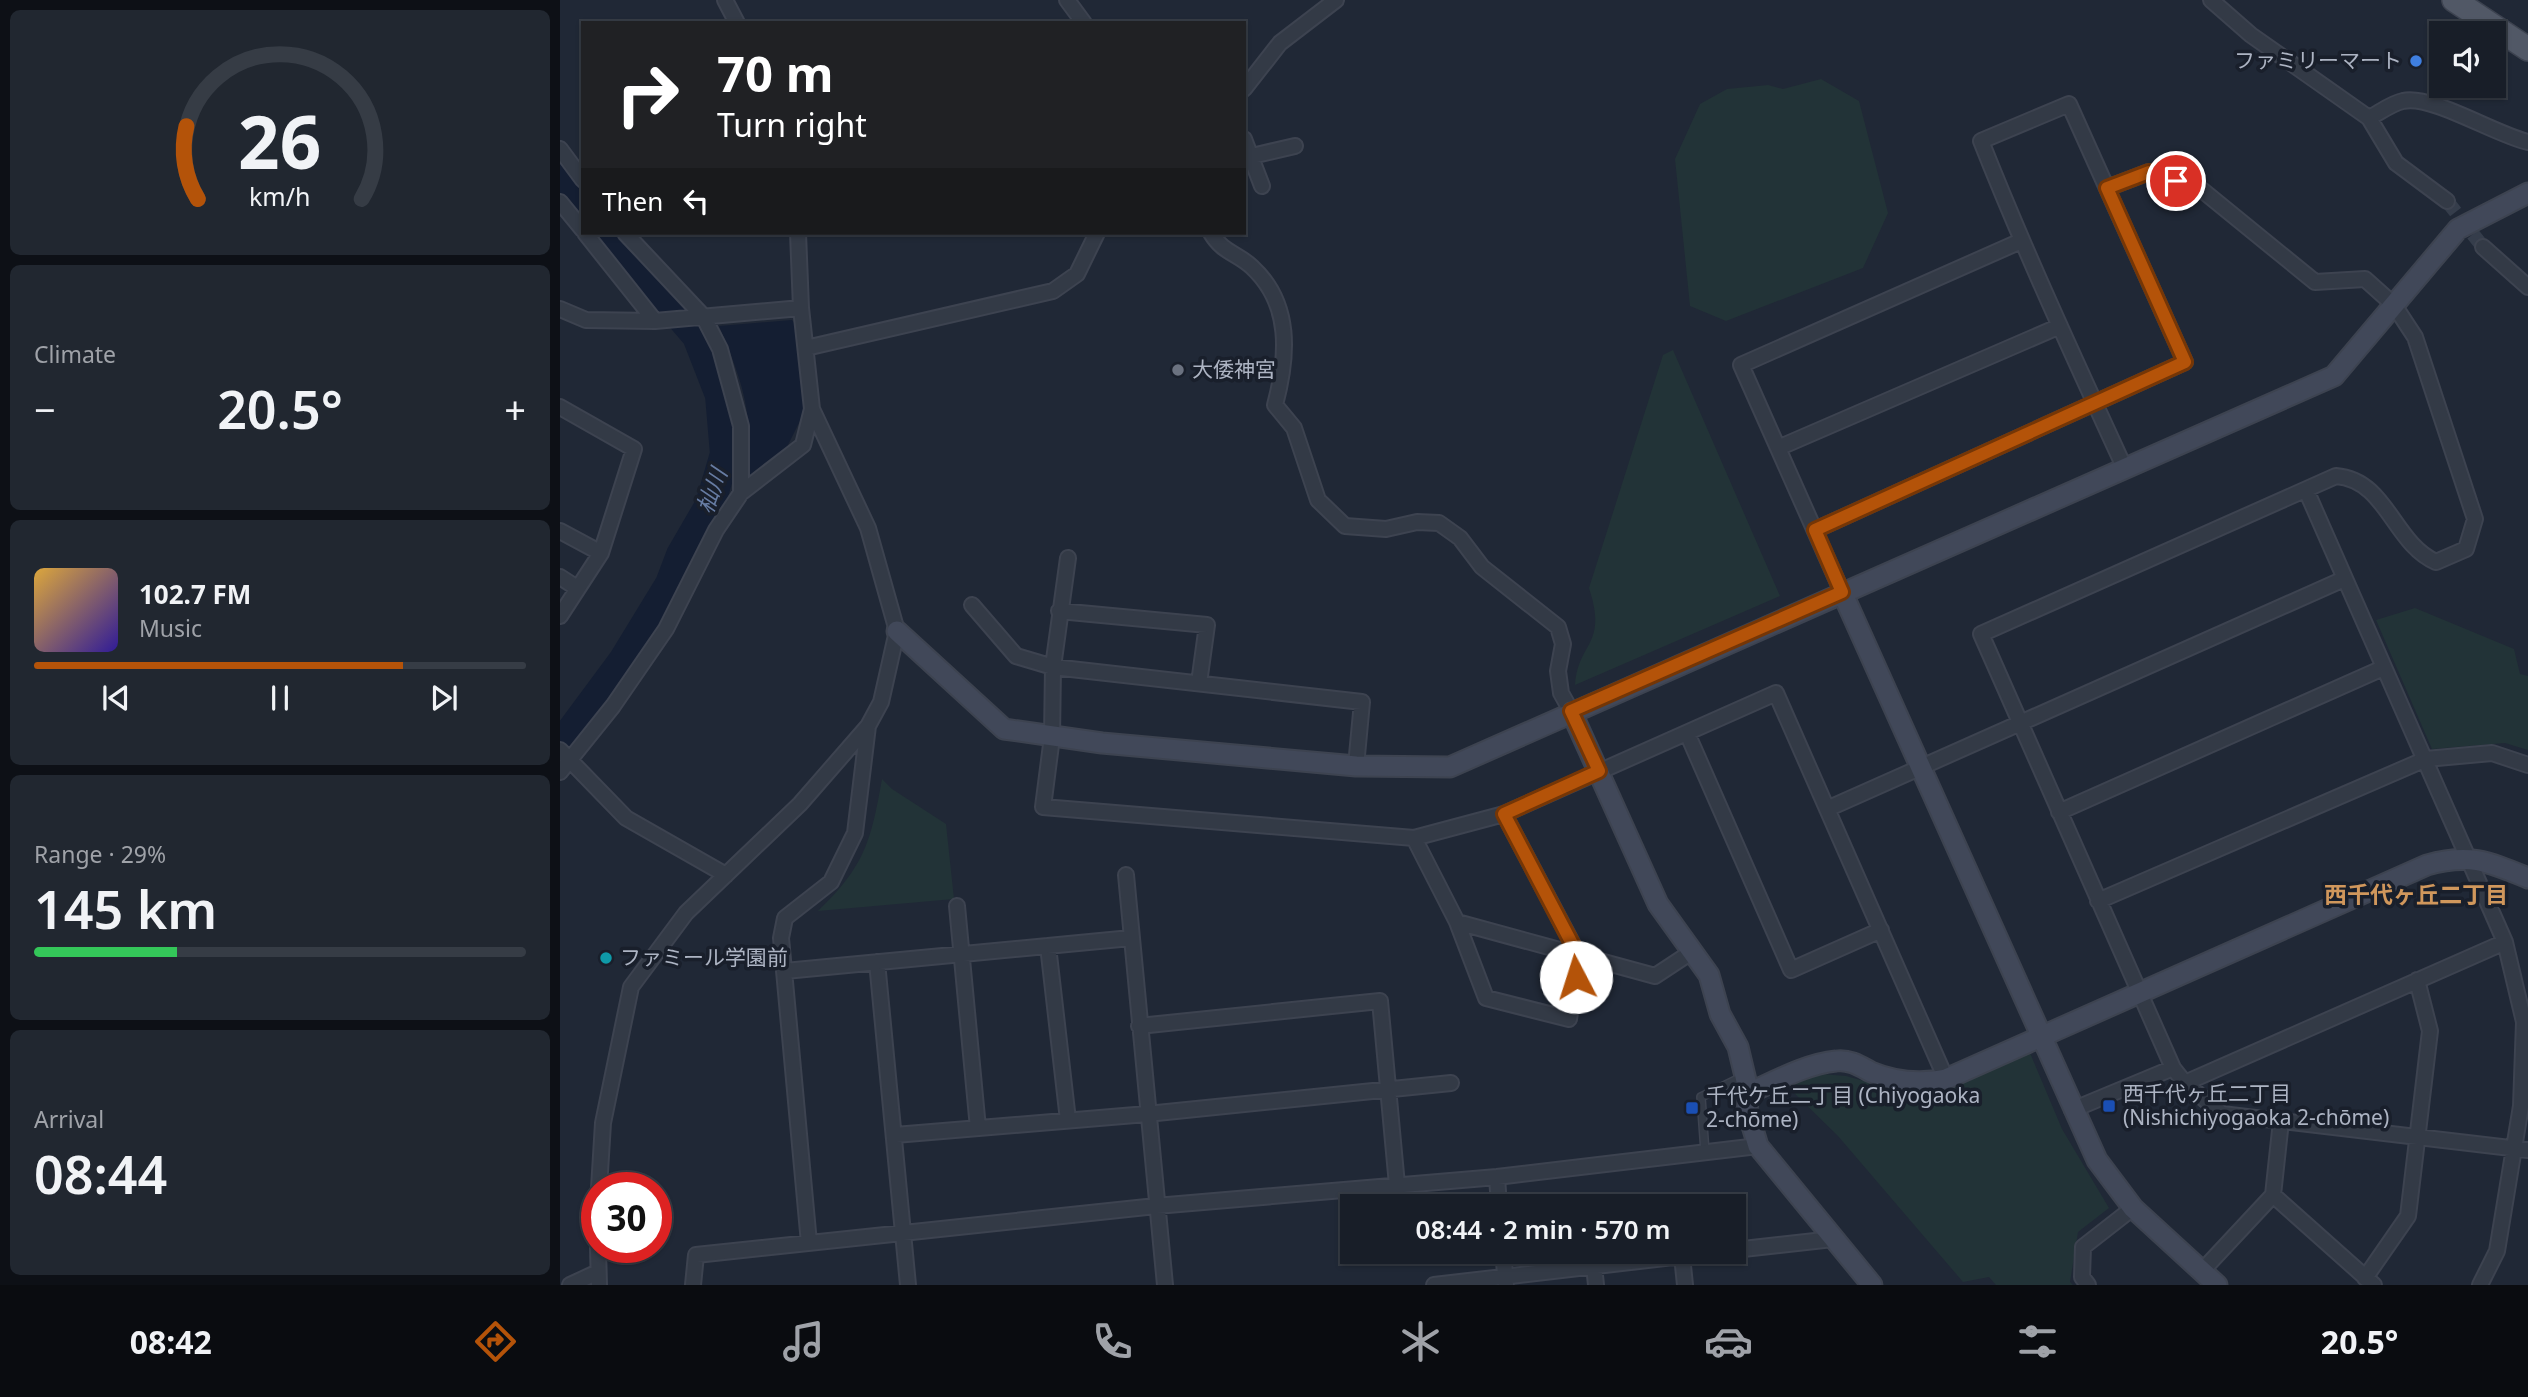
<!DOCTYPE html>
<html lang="en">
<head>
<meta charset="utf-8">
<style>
  :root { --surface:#181e28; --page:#212730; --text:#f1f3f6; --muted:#9fa2a8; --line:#363c45; --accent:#b45309 }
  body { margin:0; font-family:"Noto Sans","Noto Sans JP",sans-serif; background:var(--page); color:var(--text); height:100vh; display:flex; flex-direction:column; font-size:26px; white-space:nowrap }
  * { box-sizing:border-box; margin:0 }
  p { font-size:23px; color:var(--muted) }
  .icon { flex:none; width:38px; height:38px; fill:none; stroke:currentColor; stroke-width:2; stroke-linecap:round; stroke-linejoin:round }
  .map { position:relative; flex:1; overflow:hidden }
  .drawer { display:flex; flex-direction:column; gap:10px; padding:10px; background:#0d1016; width:560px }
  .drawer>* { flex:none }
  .top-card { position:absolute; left:21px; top:21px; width:665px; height:214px; border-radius:0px; box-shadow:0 2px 5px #0004,0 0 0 2px var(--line); background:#202124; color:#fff; overflow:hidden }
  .fabs { position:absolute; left:1869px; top:21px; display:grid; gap:14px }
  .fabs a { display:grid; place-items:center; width:77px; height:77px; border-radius:0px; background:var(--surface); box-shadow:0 2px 5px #0004,0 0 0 2px var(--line); font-size:35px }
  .speed { position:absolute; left:21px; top:1172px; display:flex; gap:14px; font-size:35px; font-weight:700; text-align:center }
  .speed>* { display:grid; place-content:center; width:91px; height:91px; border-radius:50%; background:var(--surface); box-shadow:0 2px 5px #0004,0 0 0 2px var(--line); line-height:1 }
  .speed .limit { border:10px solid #d22; background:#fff; color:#111 }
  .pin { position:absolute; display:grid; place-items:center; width:60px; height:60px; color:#fff; margin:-30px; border:4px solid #fff; border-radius:50%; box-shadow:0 2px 7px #0007 }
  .me { position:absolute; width:77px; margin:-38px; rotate:355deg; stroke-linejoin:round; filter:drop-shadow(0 0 5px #0008) }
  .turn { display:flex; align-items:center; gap:24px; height:147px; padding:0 21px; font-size:32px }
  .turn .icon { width:91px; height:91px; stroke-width:2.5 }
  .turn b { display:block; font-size:49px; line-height:60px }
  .then { display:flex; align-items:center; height:66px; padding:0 21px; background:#0003; gap:14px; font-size:26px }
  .big { font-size:52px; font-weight:600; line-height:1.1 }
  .drawer .card { flex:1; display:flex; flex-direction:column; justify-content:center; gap:10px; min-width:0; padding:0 24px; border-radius:10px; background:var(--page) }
  .drawer .dial { align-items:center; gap:0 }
  .dial svg { height:182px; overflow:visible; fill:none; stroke:var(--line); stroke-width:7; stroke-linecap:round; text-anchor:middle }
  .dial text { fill:var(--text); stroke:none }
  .song { display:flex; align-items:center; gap:21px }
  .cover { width:84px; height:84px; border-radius:10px; background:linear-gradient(135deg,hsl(40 70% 55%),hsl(250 70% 35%)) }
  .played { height:7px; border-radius:4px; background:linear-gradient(90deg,var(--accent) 75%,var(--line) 75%) }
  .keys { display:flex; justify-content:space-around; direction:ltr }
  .heat { display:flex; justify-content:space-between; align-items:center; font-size:38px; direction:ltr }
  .charge { height:10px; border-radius:5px; background:linear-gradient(90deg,#34c759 29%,var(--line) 0) }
  .trip { position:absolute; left:780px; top:1194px; width:406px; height:70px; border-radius:0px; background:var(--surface); box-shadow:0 2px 5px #0004,0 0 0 2px var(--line); font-weight:600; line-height:70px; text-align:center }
  .menu { display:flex; height:112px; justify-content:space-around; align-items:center; background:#0a0c10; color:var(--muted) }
  .menu .icon { width:49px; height:49px }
  .menu .current { color:var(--accent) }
  .menu b { font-size:32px; color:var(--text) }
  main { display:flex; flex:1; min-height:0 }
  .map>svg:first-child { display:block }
  .green { fill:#223337 }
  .water { fill:#141e32 }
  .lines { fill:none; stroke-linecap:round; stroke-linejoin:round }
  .river { stroke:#141e32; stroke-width:30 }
  .street-tunnel { stroke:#353d4b; stroke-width:14; stroke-dasharray:14 7; stroke-linecap:butt }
  .lane-casing { stroke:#3d4350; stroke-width:10 }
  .street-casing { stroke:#3d4350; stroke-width:18 }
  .secondary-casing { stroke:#3d4350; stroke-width:23 }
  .primary-casing { stroke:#3d4350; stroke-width:26 }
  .lane { stroke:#333a46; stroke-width:7 }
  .street { stroke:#333a46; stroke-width:14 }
  .secondary { stroke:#414859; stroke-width:19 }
  .primary { stroke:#515866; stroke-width:23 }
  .route-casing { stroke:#753606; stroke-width:18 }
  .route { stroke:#b45309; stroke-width:12 }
  .shop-dot { fill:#3f7fe0; stroke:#191f2b; stroke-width:2.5 }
  .worship-dot { fill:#6b7280; stroke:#191f2b; stroke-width:2.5 }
  .culture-dot { fill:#0f9aa8; stroke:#191f2b; stroke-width:2.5 }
  .transit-dot { fill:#1a4fb4; stroke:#191f2b; stroke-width:2.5 }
  .labels { text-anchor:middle; stroke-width:7; stroke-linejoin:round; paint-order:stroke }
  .poi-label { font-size:21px; fill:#adb4c3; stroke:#191f2b; text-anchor:start }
  .water-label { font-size:23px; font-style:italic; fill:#677ca2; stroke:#191f2b }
  .neighbourhood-label { font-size:23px; font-weight:bold; fill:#d0975c; stroke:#191f2b }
</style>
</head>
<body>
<main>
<section class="drawer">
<div class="card dial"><svg viewBox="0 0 100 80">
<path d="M14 69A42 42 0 1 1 86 69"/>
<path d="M14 69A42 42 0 0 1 9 37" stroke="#b45309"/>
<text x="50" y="56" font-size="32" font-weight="700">26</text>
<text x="50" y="72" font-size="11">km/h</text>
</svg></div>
<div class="card"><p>Climate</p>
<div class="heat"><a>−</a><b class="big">20.5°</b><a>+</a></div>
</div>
<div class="card">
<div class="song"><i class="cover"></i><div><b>102.7 FM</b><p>Music</p></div></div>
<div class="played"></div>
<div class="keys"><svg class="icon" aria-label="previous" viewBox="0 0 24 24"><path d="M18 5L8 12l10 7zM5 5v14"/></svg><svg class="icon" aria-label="pause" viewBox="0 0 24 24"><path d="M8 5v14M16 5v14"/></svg><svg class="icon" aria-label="next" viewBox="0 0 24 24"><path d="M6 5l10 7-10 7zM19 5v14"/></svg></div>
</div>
<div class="card"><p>Range · 29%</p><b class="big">145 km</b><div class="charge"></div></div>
<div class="card"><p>Arrival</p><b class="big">08:44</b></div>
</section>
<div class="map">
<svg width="1968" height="1285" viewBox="0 0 1968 1285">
  <rect width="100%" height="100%" fill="#202836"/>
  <!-- green -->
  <path class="green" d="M1261 79 1299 101 1328 213 1303 268 1166 321 1130 306 1115 159 1140 104 1167 89 1208 85 1223 89Z
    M1113 350 1220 596 1015 685C1018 641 1048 646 1029 588L1103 355Z
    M1855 608 1954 649 1960 674 1968 676V750L1945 743 1872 749 1816 620Z
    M322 779 332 789 386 824 394 899 258 911C305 866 311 841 322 779Z
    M1470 1053 1502 1129 1549 1208 1518 1232 1510 1282 1513 1285H1436L1429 1277 1403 1282 1278 1136 1227 1086 1261 1074 1286 1076 1355 1095 1376 1090Z"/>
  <!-- water -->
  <path class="water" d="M232 320 238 328 245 411 226 449 188 478C193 413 184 385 159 326Z"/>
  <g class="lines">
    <!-- river -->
    <path class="river" d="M0 173 23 203
      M0 746 63 661 110 584 121 555 150 505 165 454 160 395 137 336 49 233"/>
    <!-- street-tunnel -->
    <path class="street-tunnel" d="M1887 201 1923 247"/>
    <defs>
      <path id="lane" d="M1145 1152 1141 1097 1184 1076"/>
      <path id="street" d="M165 0 177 23
        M507 0 524 23
        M1651 0 1691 35 1809 118C1819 113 1832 103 1843 101 1871 94 1936 135 1968 142
        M684 89 720 43 776 0
        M1809 118 1836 163 1887 201
        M684 139 702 186
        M0 149 23 180
        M692 156 735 146
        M1547 188 1589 172 1642 190 1755 282 1805 279 1834 305 1855 337 1915 519 1906 549 1876 562C1833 543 1827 480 1776 476L1421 634 1613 1068 1625 1083 1662 1114 1968 1150
        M0 202 23 230
        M25 233 95 321 241 308
        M651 233C663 253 677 253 692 267 732 304 728 356 715 405L734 428 758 500 785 526 826 529 857 522 879 523 900 538 922 567 998 627 1003 644 998 671 1001 693 1011 711
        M1923 247 1968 287
        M0 309 26 320 95 321
        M246 348 493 291 517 274 537 233
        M0 407 74 449 41 553 0 616
        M1218 448 1500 326
        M1746 490 1945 942 1964 1022 1961 1106 1937 1251 1920 1285
        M181 493 243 445 252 409
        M1255 530 1625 362 1509 104 1421 141C1465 252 1515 360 1565 469
        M0 531 41 553
        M508 558 493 667 492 737 483 807 854 838 944 814 1216 693 1386 1079
        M0 577 17 588
        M1282 592 1181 365 1461 241
        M412 605 456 656 493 667 802 702 796 766
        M499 611 647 625 639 683
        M1127 733 1231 970 1321 930
        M0 750 66 818 166 875
        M0 772 53 706 106 629 156 530 181 493V426L160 349 143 316 65 233
        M1267 809 1784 579
        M1499 812 1823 668
        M854 838 897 922 926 998 1009 1019 1019 956 944 814
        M566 875 605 1285
        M1538 901 1866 759 1932 753 1968 765
        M397 906 418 1128
        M897 922 1095 976 1133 951
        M488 946 508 1120
        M317 962 348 1285
        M225 971 571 938
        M579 1026 820 1001 837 1185
        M1625 1083 1945 942
        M1512 1110 1613 1068
        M335 1135 587 1114 891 1083
        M937 1177 939 1206
        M39 1188 43 1123 71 987 126 913 240 804 308 726 321 702 337 631 308 528 252 409 241 308 238 233
        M1713 1195 1814 1285
        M249 1243 221 938 225 918 271 882 295 833 308 726
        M38 1248 39 1285
        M1174 1250 1273 1239
        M943 1251 946 1285
        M1122 1256 1125 1285
        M1034 1266 1036 1285
        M1642 1271 1713 1195 1721 1121
        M1805 1278 1848 1216 1870 1031 1857 980
        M10 1285 38 1272
        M133 1285 136 1255 596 1206 937 1177 1198 1146
        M874 1285 1165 1251
        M1528 1285 1522 1277 1523 1247 1573 1208"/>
      <path id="secondary" d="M1282 592 1537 1160 1573 1208 1657 1285
        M337 631 444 729 542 743 796 766 890 767 1774 376 1898 229 1968 193
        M1011 711 1098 904 1149 975 1160 1014 1178 1047 1189 1093 1187 1109 1198 1146 1312 1285
        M1189 1093C1216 1081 1246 1064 1276 1061 1289 1059 1300 1066 1311 1072 1335 1082 1361 1084 1386 1079L1867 865C1910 853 1929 862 1968 878"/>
      <path id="primary" d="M1894 0 1968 49"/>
    </defs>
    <!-- lane casing -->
    <use href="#lane" class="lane-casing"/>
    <!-- street casing -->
    <use href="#street" class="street-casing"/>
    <!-- secondary casing -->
    <use href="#secondary" class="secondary-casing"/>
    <!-- primary casing -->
    <use href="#primary" class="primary-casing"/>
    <!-- lane -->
    <use href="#lane" class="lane"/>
    <!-- street -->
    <use href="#street" class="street"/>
    <!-- secondary -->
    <use href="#secondary" class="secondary"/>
    <!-- primary -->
    <use href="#primary" class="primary"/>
  </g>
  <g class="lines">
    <defs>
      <path id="route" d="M1016 977 1019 957 944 814 1039 771 1011 711 1282 592 1255 530 1625 362 1547 188 1589 172 1616 181"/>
    </defs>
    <!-- route casing -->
    <use href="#route" class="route-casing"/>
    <!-- route -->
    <use href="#route" class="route"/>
  </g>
  <!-- markers -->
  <circle class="shop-dot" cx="1856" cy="61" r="7"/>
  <circle class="worship-dot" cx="618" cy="370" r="7"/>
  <circle class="culture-dot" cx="46" cy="958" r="7"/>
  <g class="transit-dot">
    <rect x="1542" y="1099" width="14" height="14" rx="3.5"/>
    <rect x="1125" y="1101" width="14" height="14" rx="3.5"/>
  </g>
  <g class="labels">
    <!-- poi labels -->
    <g class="poi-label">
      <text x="1842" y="68" text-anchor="end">ファミリーマート</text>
      <text x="632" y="377">大倭神宮</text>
      <text x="60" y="965">ファミール学園前</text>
      <text x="1563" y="1101">西千代ヶ丘二丁目<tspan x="1563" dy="24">(Nishichiyogaoka 2-chōme)</tspan></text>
      <text x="1146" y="1103">千代ケ丘二丁目 (Chiyogaoka<tspan x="1146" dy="24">2-chōme)</tspan></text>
    </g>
    <!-- water labels -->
    <g class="water-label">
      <text transform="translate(152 491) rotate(-70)" y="8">杣川</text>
    </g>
    <!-- neighbourhood labels -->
    <g class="neighbourhood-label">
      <text x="1856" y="903">西千代ヶ丘二丁目</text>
    </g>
  </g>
</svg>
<div class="fabs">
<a><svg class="icon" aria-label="sound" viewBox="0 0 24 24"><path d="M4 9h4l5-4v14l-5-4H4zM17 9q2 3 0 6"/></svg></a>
</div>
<div class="speed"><div class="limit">30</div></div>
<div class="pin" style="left:1616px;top:181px;background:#d93025"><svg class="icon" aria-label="arrive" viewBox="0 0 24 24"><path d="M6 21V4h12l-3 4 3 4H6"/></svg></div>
<svg class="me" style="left:1016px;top:977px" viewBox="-20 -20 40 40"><circle r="19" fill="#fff"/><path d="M0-13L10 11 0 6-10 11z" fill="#b45309"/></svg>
<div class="trip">08:44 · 2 min · 570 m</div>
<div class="top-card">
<div class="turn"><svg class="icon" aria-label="right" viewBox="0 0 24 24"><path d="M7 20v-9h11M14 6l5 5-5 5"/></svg><div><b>70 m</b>Turn right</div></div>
<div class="then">Then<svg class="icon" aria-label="left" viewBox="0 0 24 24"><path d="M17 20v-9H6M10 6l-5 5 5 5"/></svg></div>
</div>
</div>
</main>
<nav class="menu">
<b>08:42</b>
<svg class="icon current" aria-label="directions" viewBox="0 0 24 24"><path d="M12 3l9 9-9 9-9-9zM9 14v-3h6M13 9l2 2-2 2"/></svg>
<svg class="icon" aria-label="music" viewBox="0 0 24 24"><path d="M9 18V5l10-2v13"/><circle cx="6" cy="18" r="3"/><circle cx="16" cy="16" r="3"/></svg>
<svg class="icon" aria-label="phone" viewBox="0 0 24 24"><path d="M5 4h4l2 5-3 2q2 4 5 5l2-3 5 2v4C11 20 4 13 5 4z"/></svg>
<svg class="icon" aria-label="climate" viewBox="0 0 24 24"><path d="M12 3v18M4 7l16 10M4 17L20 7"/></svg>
<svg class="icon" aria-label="car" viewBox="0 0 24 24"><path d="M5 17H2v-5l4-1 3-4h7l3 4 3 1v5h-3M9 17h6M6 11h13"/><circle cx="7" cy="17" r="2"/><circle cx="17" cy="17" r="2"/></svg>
<svg class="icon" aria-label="filters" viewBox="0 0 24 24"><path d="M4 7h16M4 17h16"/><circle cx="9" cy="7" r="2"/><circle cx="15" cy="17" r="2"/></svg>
<b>20.5°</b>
</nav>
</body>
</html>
